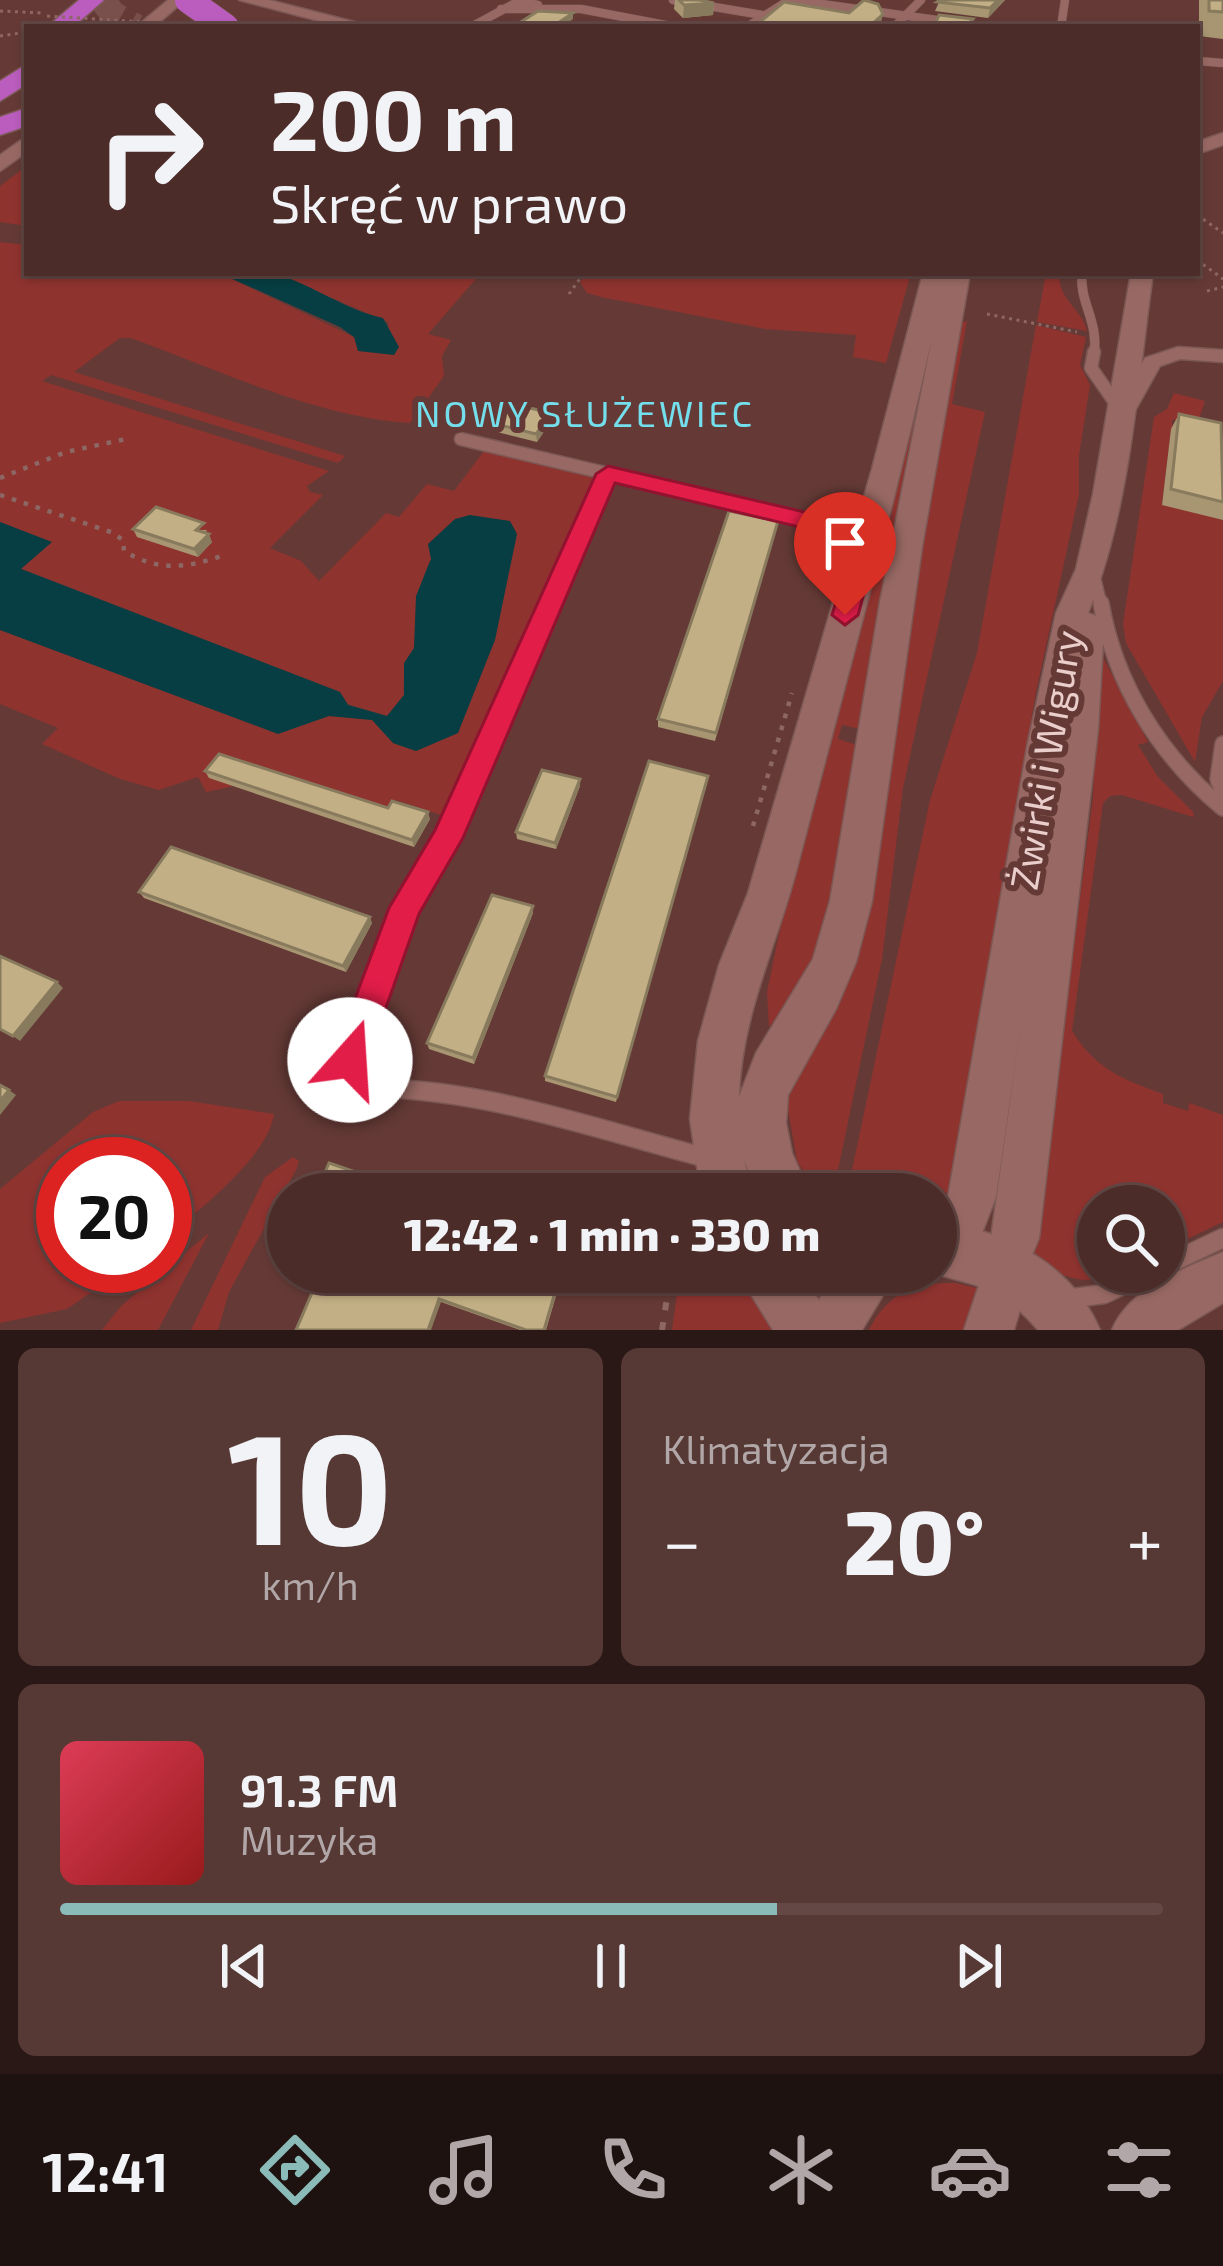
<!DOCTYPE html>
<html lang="pl">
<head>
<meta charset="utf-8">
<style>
  :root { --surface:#4c2c28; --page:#563834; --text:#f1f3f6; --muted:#b2a7a8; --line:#634845; --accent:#8bbbb9 }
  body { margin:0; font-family:"Exo 2",sans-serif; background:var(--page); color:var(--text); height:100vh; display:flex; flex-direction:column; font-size:45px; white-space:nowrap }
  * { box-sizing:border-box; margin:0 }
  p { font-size:39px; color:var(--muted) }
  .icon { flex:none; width:66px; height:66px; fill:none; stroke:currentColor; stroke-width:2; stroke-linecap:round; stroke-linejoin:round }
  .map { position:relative; height:1330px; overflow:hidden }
  .sheet { display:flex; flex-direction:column; gap:18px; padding:18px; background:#2a1816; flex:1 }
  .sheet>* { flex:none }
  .hud { position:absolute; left:24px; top:24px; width:1176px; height:252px; border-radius:0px; box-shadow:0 3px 9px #0004,0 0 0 3px var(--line); background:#4c2c28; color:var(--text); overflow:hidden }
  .buttons { position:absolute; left:1077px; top:1185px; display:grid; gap:24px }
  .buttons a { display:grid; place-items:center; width:108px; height:108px; border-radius:50%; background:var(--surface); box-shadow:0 3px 9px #0004,0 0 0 3px var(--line); font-size:60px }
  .speed { position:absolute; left:36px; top:1137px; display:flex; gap:24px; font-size:60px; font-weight:700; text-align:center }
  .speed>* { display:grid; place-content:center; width:156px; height:156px; border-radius:50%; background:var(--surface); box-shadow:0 3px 9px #0004,0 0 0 3px var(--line); line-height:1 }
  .speed .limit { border:18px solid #d22; background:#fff; color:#111 }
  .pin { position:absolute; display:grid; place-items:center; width:102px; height:102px; color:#fff; margin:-123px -51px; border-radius:50% 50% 50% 0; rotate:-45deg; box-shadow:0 0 12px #0007 }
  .pin .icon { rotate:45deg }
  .me { position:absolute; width:132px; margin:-66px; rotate:19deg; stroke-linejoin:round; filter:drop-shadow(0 0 9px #0008) }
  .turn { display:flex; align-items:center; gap:42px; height:252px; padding:0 48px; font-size:54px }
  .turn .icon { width:156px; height:156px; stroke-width:2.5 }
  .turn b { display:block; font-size:84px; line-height:102px }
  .big { font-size:90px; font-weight:800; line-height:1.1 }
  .sheet .tile { flex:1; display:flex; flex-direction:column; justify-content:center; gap:18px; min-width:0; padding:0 42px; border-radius:18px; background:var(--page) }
  .sheet .dial { align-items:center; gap:0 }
  .dial b { font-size:156px; line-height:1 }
  .song { display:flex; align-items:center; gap:36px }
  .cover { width:144px; height:144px; border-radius:18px; background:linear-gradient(135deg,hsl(350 70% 55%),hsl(0 70% 35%)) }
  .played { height:12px; border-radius:6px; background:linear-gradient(90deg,var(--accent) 65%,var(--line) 65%) }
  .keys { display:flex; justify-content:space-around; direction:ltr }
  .heat { display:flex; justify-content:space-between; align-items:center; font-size:66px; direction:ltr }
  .sheet .tiles { flex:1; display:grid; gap:18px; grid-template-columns:1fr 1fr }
  .tile:last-child { grid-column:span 2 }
  .trip { position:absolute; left:267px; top:1173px; width:690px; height:120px; border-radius:60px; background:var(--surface); box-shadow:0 3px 9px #0004,0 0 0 3px var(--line); font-weight:800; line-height:120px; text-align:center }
  .tab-bar { display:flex; height:192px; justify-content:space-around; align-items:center; background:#1e1210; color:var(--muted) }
  .tab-bar .icon { width:84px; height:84px }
  .tab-bar .selected { color:var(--accent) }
  .tab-bar b { font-size:54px; color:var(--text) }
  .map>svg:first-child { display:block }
  .green { fill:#8f332f }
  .water { fill:#063e43 }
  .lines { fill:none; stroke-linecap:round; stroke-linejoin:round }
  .motorway-tunnel { stroke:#79504c; stroke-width:26; stroke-dasharray:26 12; stroke-linecap:butt }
  .service-far4-casing { stroke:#7c5855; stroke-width:9 }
  .service-far3-casing { stroke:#7c5855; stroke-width:10 }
  .service-far2-casing { stroke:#7c5855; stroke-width:15 }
  .service-far1-casing { stroke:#7c5855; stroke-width:18 }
  .service-casing { stroke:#7c5855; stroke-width:21 }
  .minor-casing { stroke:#7c5855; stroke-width:3 }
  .tertiary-casing { stroke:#7c5855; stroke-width:3 }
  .secondary-casing { stroke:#7c5855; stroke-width:3 }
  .motorway-casing { stroke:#7c5855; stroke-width:3 }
  .path-far2 { stroke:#8d6763; stroke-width:3; stroke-dasharray:3 4.5; stroke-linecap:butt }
  .path-far1 { stroke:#8d6763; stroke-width:4.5; stroke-dasharray:4.5 8; stroke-linecap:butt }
  .path { stroke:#8d6763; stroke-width:6; stroke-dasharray:8 12; stroke-linecap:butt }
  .service-far4 { stroke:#986964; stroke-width:8 }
  .service-far3 { stroke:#986964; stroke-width:9 }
  .service-far2 { stroke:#986964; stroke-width:12 }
  .service-far1 { stroke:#986964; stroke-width:15 }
  .service { stroke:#986964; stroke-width:18 }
  .minor { fill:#986964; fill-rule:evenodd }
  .tertiary { fill:#986964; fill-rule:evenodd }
  .secondary { fill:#986964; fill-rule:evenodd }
  .motorway { fill:#ba5dbe; fill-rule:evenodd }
  .motorway-bridge-casing { stroke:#7c5855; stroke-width:27; stroke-linecap:butt }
  .path-bridge { stroke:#8d6763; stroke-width:3; stroke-dasharray:3 4.5; stroke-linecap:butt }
  .motorway-bridge { stroke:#ba5dbe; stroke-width:26 }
  .wall { fill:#a89672 }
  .shaded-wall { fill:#887a5d }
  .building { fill:#c3af85; stroke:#887a5d; stroke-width:3 }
  .route { fill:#e11d48; stroke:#92132f; stroke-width:3 }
  .labels { text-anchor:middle; stroke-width:12; stroke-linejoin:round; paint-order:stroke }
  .far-neighbourhood-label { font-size:36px; letter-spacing:3px; fill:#74dfec; stroke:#653a36 }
  .street-label { font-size:39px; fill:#e9cecb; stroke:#653a36 }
</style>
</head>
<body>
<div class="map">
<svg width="1223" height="1330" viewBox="0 0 1223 1330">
  <rect width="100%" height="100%" fill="#653a36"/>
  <!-- green -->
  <path class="green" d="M27 166V226L0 222V186Z
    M0 242 27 245V273H219L354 337 390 336 388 322 273 273H481L428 334 451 340 442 356 444 376 410 423C315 417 219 370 131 338H120L74 372 345 456 338 463 51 375 42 381 329 471 307 486 310 492 323 495 270 548 301 561 319 581 386 513 399 517 427 484 454 491 484 451 595 478 444 816 396 800 390 808 261 766 230 787 206 792 198 777 159 790 120 779 42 744 58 728 0 704V630L277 733 329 716 373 720 393 743 416 751 458 733 473 686 431 559C414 588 425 617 414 647 407 669 402 669 404 695L387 716 348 704 340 692 20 568 51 542 0 522Z
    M588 273H911L886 363 853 357 856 335 765 329 601 297 587 293 580 282Z
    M1046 273H1060C1056 299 1082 308 1087 331L1037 322Z
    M941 293 860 729 842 725 838 739 857 745 826 929C815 967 795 999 769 1027L767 992 796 852Z
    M967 321 952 404 985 412 903 788 882 959 833 1194H817L797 1161 787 1104 803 1055 835 1011 860 949 923 523 960 323Z
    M1036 325 1086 337 1080 365 1090 385 1079 455V494L1036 692 950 1190 936 1205V1194H847L930 800 977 653Z
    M1174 393 1205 401 1199 419 1172 420V425L1183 428 1171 430 1162 504 1223 520V681L1202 717 1195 762 1126 643 1123 624 1154 417 1167 409Z
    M1099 650 1148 742 1138 745 1158 777 1194 813 1193 817 1122 795 1110 796 1103 803 1072 1031C1096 1069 1122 1079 1163 1094V1103L1188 1111 1189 1103 1223 1115V1222L1164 1250V1206H1098V1272H1118C1084 1288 1065 1277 1034 1261L1093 797Z
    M119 1101H189L274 1114C268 1157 198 1211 165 1238V1164H63V1266H129L67 1309 0 1323V1189L93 1112Z
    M293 1157 299 1161 296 1170 229 1292 218 1330H191L265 1177Z
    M209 1233 158 1330H102L121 1306Z
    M680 1272H735L774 1330H672Z
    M955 1283 977 1288 965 1330H869C887 1293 916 1282 955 1283Z"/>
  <!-- water -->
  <path class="water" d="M219 273C237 273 259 270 276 274 314 285 345 310 383 318L399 347 394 355 358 351 354 337 340 327Z
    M470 515 510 521 517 534 495 640 458 733 416 751 393 743 372 720 329 716 278 734 0 630V522L52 542 21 569 340 692 348 705 387 716 404 695V663L414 648 416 596 431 559 428 544 455 519Z"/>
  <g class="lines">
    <!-- motorway-tunnel -->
    <path class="motorway-tunnel" d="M102 0 113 14 136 27"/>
    <defs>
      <path id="service-far4" d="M673 0 762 15
        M793 0 987 27
        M501 9H581L676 27
        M471 27 519 1 538 5
        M747 27 789 0
        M894 27 921 0
        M1061 27 1065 0
        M1197 61 1223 63"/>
      <path id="service-far3" d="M1082 273C1079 303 1099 320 1094 355"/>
      <path id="service-far2" d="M1094 352 1091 368 1119 408
        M461 439 868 535
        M1093 574 1101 606
        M550 606 608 474"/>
      <path id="service-far1" d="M1101 603C1115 684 1160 756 1223 808
        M1223 744 1218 779 1223 792
        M399 925 447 838 551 603"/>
      <path id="service" d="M400 922 342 1088C472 1083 587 1127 711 1159
        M1164 1266 1223 1238
        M1066 1299 1104 1294 1151 1272"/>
      <path id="minor" d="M1178 347 1223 350V362L1180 359 1160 366 1131 418H1115L1112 413 1145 358Z"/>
      <path id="tertiary" d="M168 0H185L154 27H136Z
        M1223 133V145L1197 154V142Z
        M27 136V152L0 171V155Z
        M1131 273H1153C1137 386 1131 507 1088 613L1099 617 1104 625 1098 729 1039 1238 1032 1255 1015 1262 998 1255 991 1238 1022 1017 996 1197 969 1266 952 1273 936 1267V1228L948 1197 1028 742 1056 613 1076 569 1093 494Z
        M1223 1252V1303L1178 1330H1112C1129 1288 1183 1269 1223 1252Z
        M997 1278 1015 1285 1022 1303 1014 1330H964L979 1285Z"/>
      <path id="secondary" d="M239 0H269L374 27H342Z
        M923 273H970L922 547 872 901 856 962 836 1009 788 1095 786 1123 792 1153 810 1194H758L744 1160 753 1194H701L690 1119 698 1041 719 965 748 893 872 469ZM932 338 880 602 830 901 813 959 756 1053 739 1097C741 1016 777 945 797 868 843 692 892 516 932 338Z
        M936 1222C1004 1229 1072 1264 1100 1330H1038C999 1285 982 1288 930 1272H936Z
        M737 1272H797L819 1300 834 1272H897L862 1330H773Z"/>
      <path id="motorway" d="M79 0H104L73 27H47Z
        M27 64V84L0 101V81Z
        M27 108V126L0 135V117Z"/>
    </defs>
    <!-- service-far4 casing -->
    <use href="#service-far4" class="service-far4-casing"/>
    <!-- service-far3 casing -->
    <use href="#service-far3" class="service-far3-casing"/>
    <!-- service-far2 casing -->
    <use href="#service-far2" class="service-far2-casing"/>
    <!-- service-far1 casing -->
    <use href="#service-far1" class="service-far1-casing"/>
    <!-- service casing -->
    <use href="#service" class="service-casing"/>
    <!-- minor casing -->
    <use href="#minor" class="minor-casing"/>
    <!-- tertiary casing -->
    <use href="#tertiary" class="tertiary-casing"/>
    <!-- secondary casing -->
    <use href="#secondary" class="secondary-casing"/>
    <!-- motorway casing -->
    <use href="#motorway" class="motorway-casing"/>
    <!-- path-far2 -->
    <path class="path-far2" d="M0 11 42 13
      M0 36 27 32
      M1197 215 1223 233
      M1197 260 1223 279
      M1207 291 1223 287
      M569 294 584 273
      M987 314 1077 332"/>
    <!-- path-far1 -->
    <path class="path-far1" d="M0 478 66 452 126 439
      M0 495 111 532 123 540 124 551C158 572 188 568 224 555
      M753 826 792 693"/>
    <!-- path -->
    <path class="path" d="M683 1194 684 1172
      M662 1330 671 1272"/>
    <!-- service-far4 -->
    <use href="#service-far4" class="service-far4"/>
    <!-- service-far3 -->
    <use href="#service-far3" class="service-far3"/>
    <!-- service-far2 -->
    <use href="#service-far2" class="service-far2"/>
    <!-- service-far1 -->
    <use href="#service-far1" class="service-far1"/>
    <!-- service -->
    <use href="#service" class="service"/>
    <!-- minor -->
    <use href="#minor" class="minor"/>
    <!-- tertiary -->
    <use href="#tertiary" class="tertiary"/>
    <!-- secondary -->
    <use href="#secondary" class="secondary"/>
    <!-- motorway -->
    <use href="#motorway" class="motorway"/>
    <defs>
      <path id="motorway-bridge" d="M188 0 226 27"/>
    </defs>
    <!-- motorway-bridge casing -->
    <use href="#motorway-bridge" class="motorway-bridge-casing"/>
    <!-- path-bridge -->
    <path class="path-bridge" d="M47 16 179 24"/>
    <!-- motorway-bridge -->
    <use href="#motorway-bridge" class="motorway-bridge"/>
  </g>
  <!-- wall -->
  <path class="wall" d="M675 0H699L714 3 713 15 683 18 674 9Z
    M940 0H1005L988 18 935 11Z
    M1199 0H1223V39L1199 36Z
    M1179 414 1223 463V520L1162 505 1171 429Z
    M484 421H551L537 442 485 429Z
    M778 521 715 741 658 727V719Z
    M133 529 207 530 205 533 212 542 198 557 137 537Z
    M205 771 388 808 430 819 414 847 209 778Z
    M708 776 616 1102 545 1081V1076Z
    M580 779V786L556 849 517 839 516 832Z
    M139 892 372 923 346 972 144 898Z
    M533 906V913L474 1064 429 1049 427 1043Z
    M321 1272H563L546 1330H520L441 1302Z"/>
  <!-- shaded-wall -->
  <path class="shaded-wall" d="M998 0H1005L988 18 990 8Z
    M714 3 713 15 683 18 684 5Z
    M573 13V19L562 27H552Z
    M883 14 880 27H869Z
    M551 413V421L537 442 536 434Z
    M209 534 212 542 198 557 194 549Z
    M708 776 707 783 616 1102 617 1097Z
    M580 779V786L556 849 555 843Z
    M428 812 430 819 414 847 412 840Z
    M533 906V913L474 1064 473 1058Z
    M370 917 372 923 346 972 343 966Z
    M57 982 63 988 20 1041 13 1036Z
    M9 1090 16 1095 0 1115V1101Z
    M439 1299 441 1302 431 1330H428Z"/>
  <!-- building -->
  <path class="building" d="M679 0H699L714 3 684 5Z
    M864 0 878 4 883 14 869 27H754L784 2 849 13Z
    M940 0H998L990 8 937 2Z
    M1209 0H1223V12L1209 11Z
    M538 11 573 13 552 27H527L516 25Z
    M939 15 973 19 966 27H934Z
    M500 401 551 413 536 434 484 421Z
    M1179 414 1221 423 1223 502 1171 489Z
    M156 507 204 523 196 530 209 534 194 549 133 529Z
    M729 511 778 521 716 733 658 719Z
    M219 754 388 808 392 801 428 812 412 840 205 771Z
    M649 761 708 776 617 1097 545 1076Z
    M542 770 580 779 555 843 516 832Z
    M171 847 370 917 343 966 139 892Z
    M492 895 533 906 473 1058 427 1043Z
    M0 956 57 982 13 1036 0 1029Z
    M0 1085 9 1090 0 1101Z
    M329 1163 420 1194H316Z
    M321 1272H561L544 1330H526L439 1299 428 1330H296Z"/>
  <!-- route -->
  <path class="route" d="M608 466 877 529 880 535 858 615 845 625 832 615 854 540 615 483 463 838 419 914 363 1073 350 1079 337 1073 332 1060 389 908 435 830 596 474Z"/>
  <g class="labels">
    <!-- far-neighbourhood labels -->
    <g class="far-neighbourhood-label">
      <text x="585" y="427">NOWY SŁUŻEWIEC</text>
    </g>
    <!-- street labels -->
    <g class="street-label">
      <text transform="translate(1046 760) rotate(-80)" y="14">Żwirki i Wigury</text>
    </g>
  </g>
</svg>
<div class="buttons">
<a><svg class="icon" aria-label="search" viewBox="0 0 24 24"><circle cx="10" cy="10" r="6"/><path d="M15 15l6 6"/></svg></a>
</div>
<div class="speed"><div class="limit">20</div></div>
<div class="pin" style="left:845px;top:615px;background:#d93025"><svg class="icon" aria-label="arrive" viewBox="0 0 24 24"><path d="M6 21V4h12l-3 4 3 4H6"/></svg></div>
<svg class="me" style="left:350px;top:1060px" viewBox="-20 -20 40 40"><circle r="19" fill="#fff"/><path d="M0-13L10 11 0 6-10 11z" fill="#e11d48"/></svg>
<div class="trip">12:42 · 1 min · 330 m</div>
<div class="hud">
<div class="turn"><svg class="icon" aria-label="right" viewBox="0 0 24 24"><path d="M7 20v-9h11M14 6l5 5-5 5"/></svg><div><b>200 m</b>Skręć w prawo</div></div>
</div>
</div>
<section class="sheet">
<div class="tiles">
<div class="tile dial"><b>10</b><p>km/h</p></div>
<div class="tile"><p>Klimatyzacja</p>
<div class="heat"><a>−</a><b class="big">20°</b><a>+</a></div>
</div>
<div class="tile">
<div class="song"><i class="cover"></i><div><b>91.3 FM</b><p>Muzyka</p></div></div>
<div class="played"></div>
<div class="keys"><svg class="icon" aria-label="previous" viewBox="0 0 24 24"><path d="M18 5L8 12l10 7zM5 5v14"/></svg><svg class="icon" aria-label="pause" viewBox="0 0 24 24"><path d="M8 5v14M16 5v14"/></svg><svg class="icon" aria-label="next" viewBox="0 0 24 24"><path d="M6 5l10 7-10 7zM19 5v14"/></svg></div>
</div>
</div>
</section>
<nav class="tab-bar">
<b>12:41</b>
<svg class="icon selected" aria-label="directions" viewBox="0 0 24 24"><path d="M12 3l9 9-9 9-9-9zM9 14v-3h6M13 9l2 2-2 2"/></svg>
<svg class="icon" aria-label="music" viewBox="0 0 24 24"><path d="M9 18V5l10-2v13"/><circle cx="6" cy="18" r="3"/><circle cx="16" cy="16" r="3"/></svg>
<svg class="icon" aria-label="phone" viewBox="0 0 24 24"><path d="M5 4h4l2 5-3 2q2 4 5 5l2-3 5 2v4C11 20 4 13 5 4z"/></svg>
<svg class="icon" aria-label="climate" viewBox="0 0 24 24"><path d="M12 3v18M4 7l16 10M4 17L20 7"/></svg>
<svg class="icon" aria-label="car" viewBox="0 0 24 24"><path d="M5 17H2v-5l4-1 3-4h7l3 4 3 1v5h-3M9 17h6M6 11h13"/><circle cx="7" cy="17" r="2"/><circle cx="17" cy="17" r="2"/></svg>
<svg class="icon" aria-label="filters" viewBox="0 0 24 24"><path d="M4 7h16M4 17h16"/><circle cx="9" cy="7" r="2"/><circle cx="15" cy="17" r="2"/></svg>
</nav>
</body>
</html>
